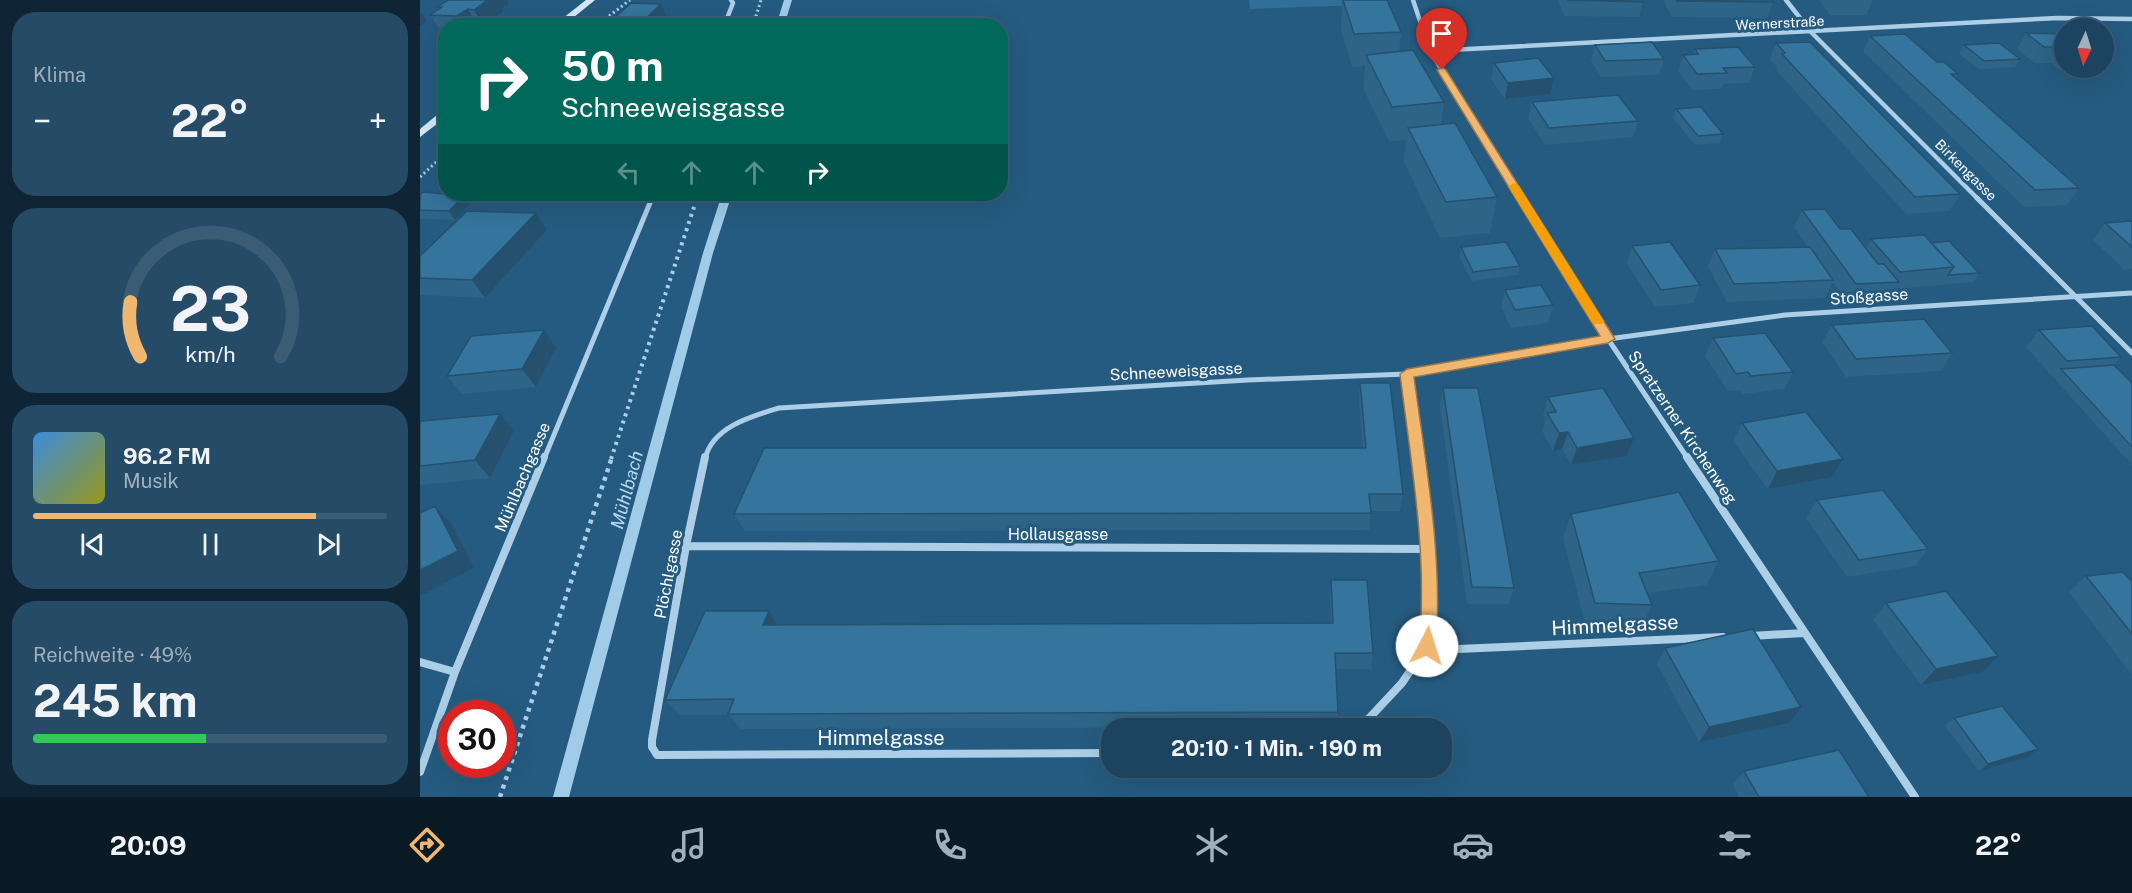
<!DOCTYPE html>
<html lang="de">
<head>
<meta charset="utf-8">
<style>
  :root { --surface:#1c4460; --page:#254b66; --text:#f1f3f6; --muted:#a0b0bd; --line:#3a5c75; --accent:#f0b770 }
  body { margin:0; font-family:"Public Sans",sans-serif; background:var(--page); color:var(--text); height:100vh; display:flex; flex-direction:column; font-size:22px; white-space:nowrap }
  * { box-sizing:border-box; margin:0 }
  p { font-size:20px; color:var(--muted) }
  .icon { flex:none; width:33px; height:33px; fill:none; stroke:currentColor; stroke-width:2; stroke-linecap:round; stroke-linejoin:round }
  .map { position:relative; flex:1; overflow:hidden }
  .side { display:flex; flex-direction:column; gap:12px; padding:12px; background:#0f2535; width:420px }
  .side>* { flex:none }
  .top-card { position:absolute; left:18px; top:18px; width:570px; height:183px; border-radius:24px; box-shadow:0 6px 24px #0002,0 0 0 2px var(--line); background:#00695c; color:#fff; overflow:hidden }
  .needle { width:39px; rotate:184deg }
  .tools { position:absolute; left:1634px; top:18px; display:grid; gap:12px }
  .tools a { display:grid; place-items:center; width:60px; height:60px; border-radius:50%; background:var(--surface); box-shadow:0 6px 24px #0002,0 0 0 2px var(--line); font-size:30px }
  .speed { position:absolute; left:18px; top:700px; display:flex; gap:12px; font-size:30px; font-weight:700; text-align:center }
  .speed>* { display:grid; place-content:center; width:78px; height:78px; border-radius:50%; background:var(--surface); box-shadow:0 6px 24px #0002,0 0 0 2px var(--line); line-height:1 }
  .speed .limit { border:9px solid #d22; background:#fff; color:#111 }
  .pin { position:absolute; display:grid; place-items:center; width:51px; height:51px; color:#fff; margin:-62px -26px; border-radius:50% 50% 50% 0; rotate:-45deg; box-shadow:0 0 6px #0007 }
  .pin .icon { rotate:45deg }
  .me { position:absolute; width:66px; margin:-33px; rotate:5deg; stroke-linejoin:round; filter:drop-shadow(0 0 4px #0008) }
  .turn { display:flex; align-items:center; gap:21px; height:126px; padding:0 24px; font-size:27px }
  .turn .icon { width:78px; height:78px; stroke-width:2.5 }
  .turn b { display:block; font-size:42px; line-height:51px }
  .lanes { display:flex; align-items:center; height:57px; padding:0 24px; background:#0003; justify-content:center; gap:30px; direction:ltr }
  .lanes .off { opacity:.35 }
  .big { font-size:45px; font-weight:700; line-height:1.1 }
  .side .widget { flex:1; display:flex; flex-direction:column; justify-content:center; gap:9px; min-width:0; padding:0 21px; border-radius:24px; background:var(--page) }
  .side .dial { align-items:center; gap:0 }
  .dial svg { height:156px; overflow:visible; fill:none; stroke:var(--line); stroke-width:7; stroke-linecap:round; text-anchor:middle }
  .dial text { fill:var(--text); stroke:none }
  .song { display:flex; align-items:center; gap:18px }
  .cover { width:72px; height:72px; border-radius:9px; background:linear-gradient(135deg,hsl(210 70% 55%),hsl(60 70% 35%)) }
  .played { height:6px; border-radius:3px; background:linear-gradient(90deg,var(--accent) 80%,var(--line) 80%) }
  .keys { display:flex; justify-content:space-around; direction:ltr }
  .heat { display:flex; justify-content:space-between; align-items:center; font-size:33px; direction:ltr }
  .charge { height:9px; border-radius:4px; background:linear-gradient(90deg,#34c759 49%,var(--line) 0) }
  .trip { position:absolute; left:681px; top:718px; width:351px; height:60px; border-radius:24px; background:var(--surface); box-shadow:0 6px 24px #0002,0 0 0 2px var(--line); font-weight:700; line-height:60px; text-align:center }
  .menu { display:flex; height:96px; justify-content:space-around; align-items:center; background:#0b1b26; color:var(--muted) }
  .menu .icon { width:42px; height:42px }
  .menu .current { color:var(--accent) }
  .menu b { font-size:27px; color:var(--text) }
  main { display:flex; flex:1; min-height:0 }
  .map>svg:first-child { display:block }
  .green { fill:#2f6f98 }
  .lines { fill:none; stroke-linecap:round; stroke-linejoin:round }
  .stream { fill:#a0cce7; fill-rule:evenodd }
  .path-far2 { stroke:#accfe7; stroke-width:3; stroke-dasharray:2 3; stroke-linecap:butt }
  .path-far1 { stroke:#accfe7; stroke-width:4; stroke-dasharray:3 4.5; stroke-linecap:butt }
  .path { stroke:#accfe7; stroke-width:4.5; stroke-dasharray:4 5; stroke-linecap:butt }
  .street-far2 { stroke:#accfe7; stroke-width:4.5 }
  .street-far1 { stroke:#accfe7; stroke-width:5 }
  .street { stroke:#accfe7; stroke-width:8 }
  .secondary { fill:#d5e8f6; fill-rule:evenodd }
  .wall { fill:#2e6487 }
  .shaded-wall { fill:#25516e }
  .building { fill:#35749d; stroke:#25516e; stroke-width:1.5 }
  .route { fill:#f0b770; stroke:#9c7749; stroke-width:1.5 }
  .slow { fill:#f59e0b }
  .labels { text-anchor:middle; stroke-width:6; stroke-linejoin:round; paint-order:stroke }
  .far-street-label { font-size:14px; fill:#fff; stroke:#255b80 }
  .street-label { font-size:16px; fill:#fff; stroke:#255b80 }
  .water-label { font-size:18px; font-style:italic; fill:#b7d9ee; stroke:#255b80 }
  .near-street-label { font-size:20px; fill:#fff; stroke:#255b80 }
</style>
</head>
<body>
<main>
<section class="side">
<div class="widget"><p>Klima</p>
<div class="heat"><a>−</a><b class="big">22°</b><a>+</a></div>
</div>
<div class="widget dial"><svg viewBox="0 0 100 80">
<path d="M14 69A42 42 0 1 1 86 69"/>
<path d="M14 69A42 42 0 0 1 9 41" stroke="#f0b770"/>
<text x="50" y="56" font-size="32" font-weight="700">23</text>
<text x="50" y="72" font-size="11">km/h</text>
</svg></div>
<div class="widget">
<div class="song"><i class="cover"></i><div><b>96.2 FM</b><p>Musik</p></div></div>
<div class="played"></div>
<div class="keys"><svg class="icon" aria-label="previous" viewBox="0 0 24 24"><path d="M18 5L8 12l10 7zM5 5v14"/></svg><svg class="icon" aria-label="pause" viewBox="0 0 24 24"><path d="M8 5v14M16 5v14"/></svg><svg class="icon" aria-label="next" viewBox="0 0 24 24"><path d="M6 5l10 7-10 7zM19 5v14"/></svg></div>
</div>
<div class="widget"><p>Reichweite · 49%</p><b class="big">245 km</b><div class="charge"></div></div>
</section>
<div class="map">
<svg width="1712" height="797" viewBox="0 0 1712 797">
  <rect width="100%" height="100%" fill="#255b80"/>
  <!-- green -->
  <path class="green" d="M829 0H966L968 4 830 9Z"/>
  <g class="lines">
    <!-- stream -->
    <path class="stream" d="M364 0H372L364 26H356Z
      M302 194H312L293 253 149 797H133L283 253Z"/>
    <!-- path-far2 -->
    <path class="path-far2" d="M189 16 210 0
      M333 26 341 0
      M0 177 26 153
      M276 199 278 194"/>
    <!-- path-far1 -->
    <path class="path-far1" d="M191 459 277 198"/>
    <!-- path -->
    <path class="path" d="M80 797 192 457"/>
    <!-- street-far2 -->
    <path class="street-far2" d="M993 0 1010 51 1102 199
      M1366 0 1391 32 1558 199
      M304 26 313 3 311 0
      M1010 51 1638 18 1712 19
      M232 199 234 194"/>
    <!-- street-far1 -->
    <path class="street-far1" d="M1101 198 1188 339 1268 459
      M1557 198 1712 353
      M987 374 998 459
      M124 459 232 198
      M285 459C292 427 332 416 359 408L828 380 987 374 1188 339 1365 315 1712 293"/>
    <!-- street -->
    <path class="street" d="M285 457 266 546 232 740V747L237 755 692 753
      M1267 457 1495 797
      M266 546 1009 549
      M1331 636 1384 633
      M1007 646 1038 649 1303 637
      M0 662 35 672
      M939 729 982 683 1007 646 1011 606 1009 549 997 457
      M0 772 35 672 124 457"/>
    <!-- secondary -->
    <path class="secondary" d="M166 0H175L143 26H133Z
      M23 110H26V117L0 137V129Z"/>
  </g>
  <!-- wall -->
  <path class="wall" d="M28 0H87L89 4 82 8 84 11 63 25 26 26V31L20 30 10 15 18 10 17 7Z
    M922 0H967L981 32 979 52 1024 102 1021 124 1077 197 1070 233 1020 238 984 162 986 140 969 141 943 89 945 66 932 67 921 30Z
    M1138 0H1222L1223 2 1219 17 1144 16Z
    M1243 0H1351L1353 2 1347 18 1252 17Z
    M1399 0H1453L1446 15H1410Z
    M1606 33 1644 34V68H1680L1679 70 1641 71 1631 63H1615L1597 49Z
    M1450 36 1517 62 1538 74 1536 78 1659 188 1647 205 1604 207 1443 51Z
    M1356 43 1540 194 1530 211 1486 214 1356 70 1357 67 1350 59Z
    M1175 45 1244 59 1239 75 1181 77 1171 61Z
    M1544 45 1600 59 1595 67 1559 69 1539 54Z
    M1275 49 1335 67 1329 83 1303 84 1301 89 1272 90 1258 71 1263 55H1273Z
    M1683 49 1689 54 1683 63Z
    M1074 63 1130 94 1085 99 1071 79Z
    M1112 102 1218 121 1213 137 1125 145 1108 118Z
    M1256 109 1303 134 1300 143 1275 145 1253 118Z
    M46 194 52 202 35 220 0 219V195Z
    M1382 210 1420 229 1446 249 1451 239 1511 243 1559 273 1554 282 1475 289 1469 300 1427 302 1413 282 1405 298 1307 302 1288 267 1295 249 1388 247 1374 227Z
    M116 213 127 230 65 298 0 295V256Z
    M1712 221V269L1705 270 1673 240 1685 223Z
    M1212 246 1280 285 1273 303 1235 307 1207 264Z
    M1041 247 1100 266 1098 275 1052 281 1039 257Z
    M1085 290 1133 305 1128 323 1091 328 1081 307Z
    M1412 325 1532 353 1521 371 1426 377 1402 342Z
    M1619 330 1701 357 1694 365 1712 383V465L1606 347Z
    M1293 338 1373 372 1364 389 1323 394 1320 390 1308 391 1285 356Z
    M136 348 116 387 42 394 27 376Z
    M940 383 983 494 980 511H951L949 530 325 531 314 514 943 448 939 401Z
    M1023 388 1094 588 1089 604H1047L1020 406Z
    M1128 397 1214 438 1207 456 1151 465 1142 449 1133 451 1122 431 1126 419 1123 415Z
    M80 414 94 431 70 478 0 485V423Z
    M1322 423 1412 477 1348 489 1313 441Z
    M1397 500 1508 549 1495 566 1427 577 1386 518Z
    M1151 514 1299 561 1286 585 1228 593 1232 605 1221 628 1166 626 1143 538Z
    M1666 576 1712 582V675L1649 592Z
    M911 580 953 653 951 669H916L918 712 916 727 321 729 309 715H260L245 700 349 611 357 625 911 623 910 596Z
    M1466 603 1562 672 1501 685 1453 620Z
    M1245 648 1369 723 1279 742 1237 664Z
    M1534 718 1618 749 1608 757 1559 771 1525 726Z
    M1324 771 1449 797H1319L1313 785Z"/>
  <!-- shaded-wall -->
  <path class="shaded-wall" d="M68 0H87L89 4 82 8 84 11 63 25 54 10Z
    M241 4 248 20 242 26H218Z
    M48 9 57 25 56 26H43L37 16Z
    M2 13 7 22 0 26V15Z
    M1134 78 1130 94 1085 99 1088 83Z
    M46 194 52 202 35 220 29 211Z
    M116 213 127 230 65 298 52 280Z
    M124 330 136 348 116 387 102 369Z
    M80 414 94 431 70 478 55 460Z
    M1148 432 1142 449 1133 451 1139 433Z
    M1214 438 1207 456 1151 465 1157 448Z
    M1423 459 1412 477 1348 489 1357 471Z
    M15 506 31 523 54 568 0 596V570Z
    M349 611 359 628 343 625Z
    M1578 656 1562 672 1501 685 1516 669Z
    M1381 707 1369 723 1279 742 1289 727Z
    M1618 749 1608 757 1559 771 1568 764Z"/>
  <!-- building -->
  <path class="building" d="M28 0H68L54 10 48 9 37 16 10 15 22 7H17Z
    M923 0H967L981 32 934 34Z
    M1147 0H1222L1223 2Z
    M1256 0H1351L1353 2 1257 1Z
    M211 3 241 4 218 26H185Z
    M1606 33 1644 34V50L1641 47H1624Z
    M1485 34 1517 62H1524L1538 74H1531L1659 188 1615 190 1450 36Z
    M1232 42 1244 59 1185 61 1175 45Z
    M1390 42 1540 194 1495 197 1362 54 1365 53 1356 43Z
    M1579 43 1600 59 1564 61 1544 45Z
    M1318 47 1335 67 1303 68 1307 73 1277 74 1263 55 1278 54 1275 49Z
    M1683 49 1689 54H1683Z
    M993 50 1024 102 972 107 946 55Z
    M1118 58 1134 78 1088 83 1074 63Z
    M1198 95 1218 121 1129 128 1112 102Z
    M1281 107 1303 134 1278 136 1256 109Z
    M1035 123 1077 197 1026 202 988 128Z
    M3 192 26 194H46L29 211 0 210V195Z
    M1405 209 1420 229H1431L1458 264H1464L1479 282 1436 284 1382 210Z
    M47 211 116 213 52 280 0 278V256Z
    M1712 221V247L1685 223Z
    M1504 235 1534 267 1480 272 1451 239Z
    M1529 241 1559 273 1528 275 1534 267 1511 243Z
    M1086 242 1100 266 1053 272 1041 247Z
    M1250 242 1280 285 1241 290 1212 246Z
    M1390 247 1413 280 1314 284 1295 249Z
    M1121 285 1133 305 1095 310 1085 290Z
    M1504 319 1532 353 1436 359 1412 325Z
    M1672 326 1701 357 1647 361 1619 330Z
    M124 330 102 369 27 376 51 336Z
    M1345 333 1373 372 1331 376 1328 372 1316 374 1293 338Z
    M1694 365 1712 383V447L1641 369Z
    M940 383H970L983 494H949L951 513 314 514 344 448H946Z
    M1023 388H1058L1094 588 1052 587Z
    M1183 388 1214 438 1157 448 1148 432 1139 433 1127 413 1136 412 1128 397Z
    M1386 412 1423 459 1357 471 1322 423Z
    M80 414 55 460 0 466V423L1 421Z
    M1463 490 1508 549 1439 560 1397 500Z
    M1259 492 1299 561 1219 573 1232 605 1175 603 1151 514Z
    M15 506 38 551 0 570V513Z
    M1703 572 1712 582V634L1666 576Z
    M911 580H947L953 653H915L918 712 308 714 314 699 245 700 285 611H349L343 625 913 623Z
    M1526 591 1578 656 1516 669 1466 603Z
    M1333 629 1381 707 1289 727 1245 648Z
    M1582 706 1618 749 1568 764 1534 718Z
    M1419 750 1449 797H1339L1324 771Z"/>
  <!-- route -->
  <path class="route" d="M1022 67 1026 70 1195 339 1188 343 994 377C1006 466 1023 556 1016 646L1013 651 1007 654 1001 651 999 646C1008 555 991 464 980 374L987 369 1180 336 1017 70Z"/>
  <!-- slow -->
  <path class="slow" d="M1094 183 1099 186 1182 318 1184 321 1182 324H1173L1088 186Z"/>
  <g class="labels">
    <!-- far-street labels -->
    <g class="far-street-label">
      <text transform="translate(1360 23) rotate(-3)" y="5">Wernerstraße</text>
      <text transform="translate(1546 170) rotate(45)" y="5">Birkengasse</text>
    </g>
    <!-- street labels -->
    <g class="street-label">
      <text transform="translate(1449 296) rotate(-4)" y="6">Stoßgasse</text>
      <text transform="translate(756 371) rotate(-3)" y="6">Schneeweisgasse</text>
      <text transform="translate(1263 427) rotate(56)" y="6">Spratzerner Kirchenweg</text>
      <text transform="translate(102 477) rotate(-67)" y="6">Mühlbachgasse</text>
      <text x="638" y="540">Hollausgasse</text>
      <text transform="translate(248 574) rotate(-79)" y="6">Plöchlgasse</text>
    </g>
    <!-- water labels -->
    <g class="water-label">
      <text transform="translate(207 490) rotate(-75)" y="6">Mühlbach</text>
    </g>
    <!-- near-street labels -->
    <g class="near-street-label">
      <text transform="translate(1195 625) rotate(-3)" y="7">Himmelgasse</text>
      <text x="461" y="745">Himmelgasse</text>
    </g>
  </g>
</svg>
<div class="tools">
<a><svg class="needle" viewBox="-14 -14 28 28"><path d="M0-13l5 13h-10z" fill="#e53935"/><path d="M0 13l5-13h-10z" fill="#a0b0bd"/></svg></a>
</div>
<div class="speed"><div class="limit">30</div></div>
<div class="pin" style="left:1022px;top:70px;background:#d93025"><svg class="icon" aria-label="arrive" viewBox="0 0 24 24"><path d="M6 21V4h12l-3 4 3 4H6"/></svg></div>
<svg class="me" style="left:1007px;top:646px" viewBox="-20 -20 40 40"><circle r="19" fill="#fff"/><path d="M0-13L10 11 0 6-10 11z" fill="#f0b770"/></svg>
<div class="trip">20:10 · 1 Min. · 190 m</div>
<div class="top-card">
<div class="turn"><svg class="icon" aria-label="right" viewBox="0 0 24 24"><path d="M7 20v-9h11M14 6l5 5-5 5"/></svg><div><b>50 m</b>Schneeweisgasse</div></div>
<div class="lanes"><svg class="icon off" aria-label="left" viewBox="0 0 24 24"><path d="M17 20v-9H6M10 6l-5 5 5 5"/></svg><svg class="icon off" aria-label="ahead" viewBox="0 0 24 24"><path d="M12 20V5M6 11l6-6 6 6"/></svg><svg class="icon off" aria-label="ahead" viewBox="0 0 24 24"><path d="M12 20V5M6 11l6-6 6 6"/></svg><svg class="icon" aria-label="right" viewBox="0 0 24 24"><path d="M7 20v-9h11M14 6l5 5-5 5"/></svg></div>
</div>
</div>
</main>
<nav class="menu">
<b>20:09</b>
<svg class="icon current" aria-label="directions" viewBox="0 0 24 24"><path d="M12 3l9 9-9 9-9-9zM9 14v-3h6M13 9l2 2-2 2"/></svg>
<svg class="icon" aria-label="music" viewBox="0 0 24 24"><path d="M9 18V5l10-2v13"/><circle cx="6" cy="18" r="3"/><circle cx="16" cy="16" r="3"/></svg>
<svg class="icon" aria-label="phone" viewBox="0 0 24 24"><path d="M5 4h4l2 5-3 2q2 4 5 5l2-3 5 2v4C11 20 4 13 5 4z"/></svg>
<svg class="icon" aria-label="climate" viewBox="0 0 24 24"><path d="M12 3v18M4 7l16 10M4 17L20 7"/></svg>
<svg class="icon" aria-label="car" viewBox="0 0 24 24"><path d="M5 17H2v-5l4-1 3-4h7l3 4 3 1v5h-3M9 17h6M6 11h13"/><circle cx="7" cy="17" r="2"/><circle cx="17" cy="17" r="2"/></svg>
<svg class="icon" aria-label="filters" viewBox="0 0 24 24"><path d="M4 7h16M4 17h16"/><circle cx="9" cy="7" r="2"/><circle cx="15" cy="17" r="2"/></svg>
<b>22°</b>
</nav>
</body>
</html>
